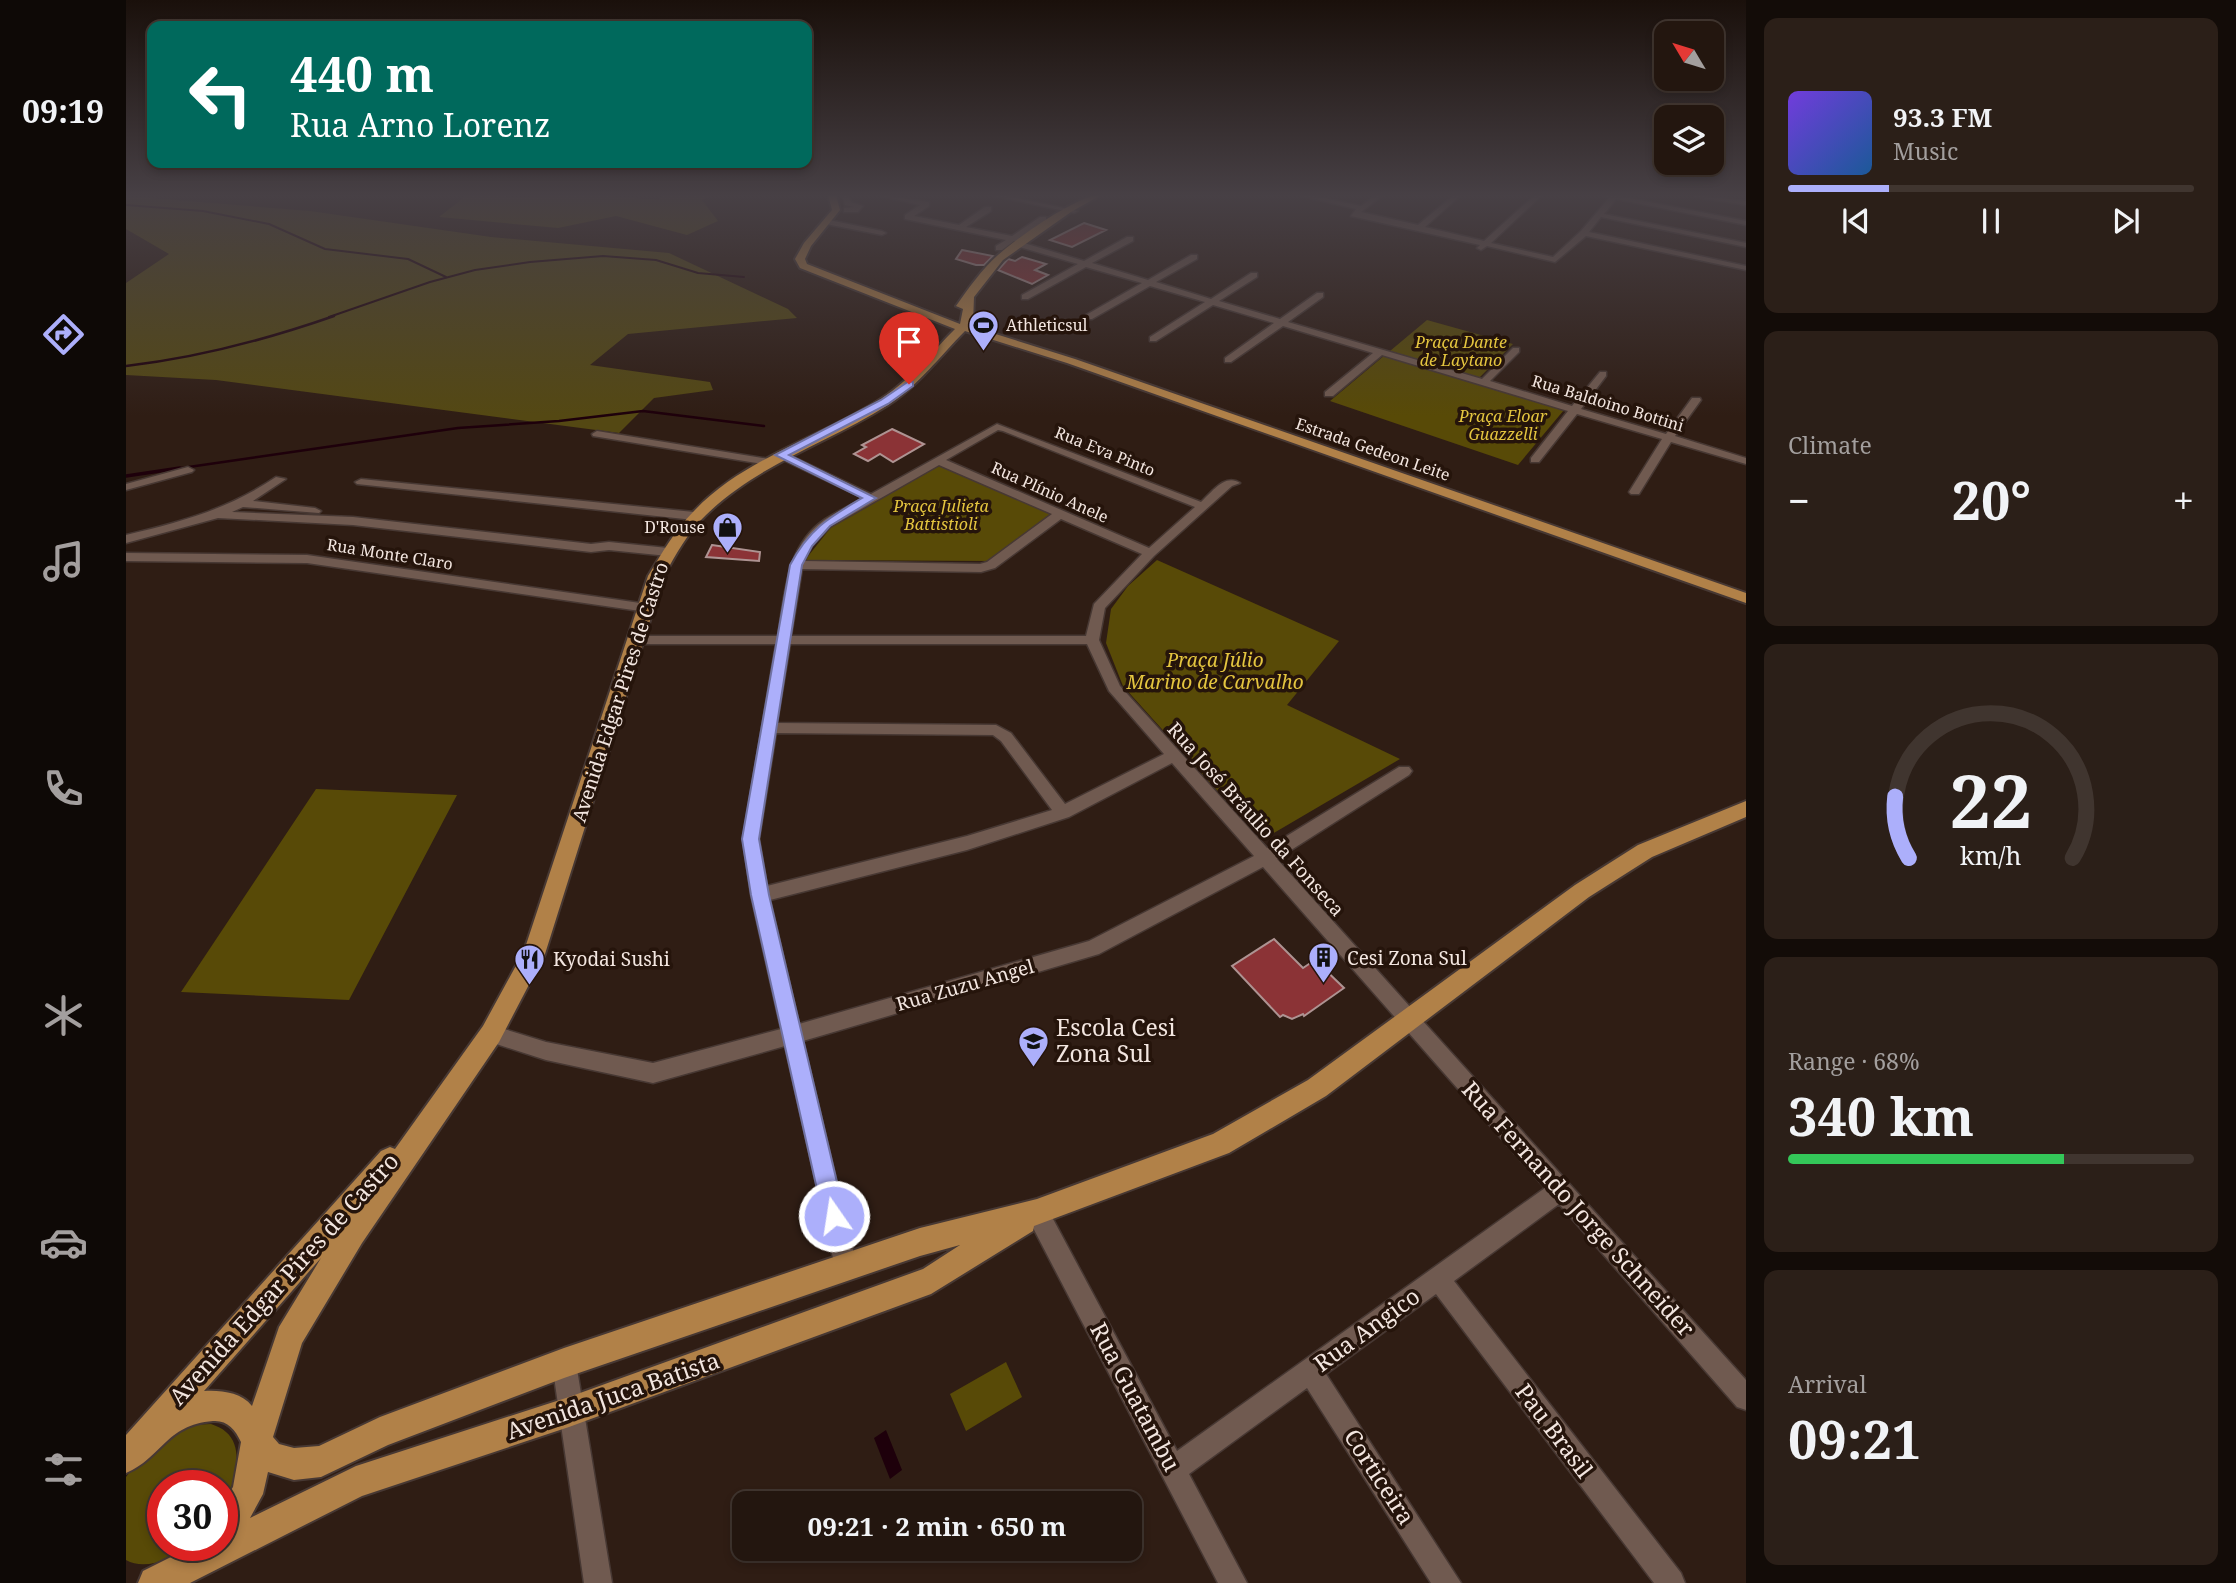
<!DOCTYPE html>
<html lang="en">
<head>
<meta charset="utf-8">
<style>
  :root { --surface:#23160f; --page:#2b1f18; --text:#f1f3f6; --muted:#a39f9e; --line:#40352f; --accent:#acaffb }
  body { margin:0; font-family:"Noto Serif",serif; background:var(--page); color:var(--text); height:100vh; display:flex; flex-direction:column; font-size:26px; white-space:nowrap }
  * { box-sizing:border-box; margin:0 }
  p { font-size:23px; color:var(--muted) }
  .icon { flex:none; width:38px; height:38px; fill:none; stroke:currentColor; stroke-width:2; stroke-linecap:round; stroke-linejoin:round }
  .map { position:relative; flex:1; overflow:hidden }
  .sheet { display:flex; flex-direction:column; gap:18px; padding:18px; background:#130c08; width:490px }
  .sheet>* { flex:none }
  .banner { position:absolute; left:21px; top:21px; width:665px; height:147px; border-radius:14px; box-shadow:0 4px 10px #0003,0 0 0 2px var(--line); background:#00695c; color:#fff; overflow:hidden }
  .needle { width:46px; rotate:308deg }
  .controls { position:absolute; left:1528px; top:21px; display:grid; gap:14px }
  .controls a { display:grid; place-items:center; width:70px; height:70px; border-radius:14px; background:var(--surface); box-shadow:0 4px 10px #0003,0 0 0 2px var(--line); font-size:35px }
  .speed { position:absolute; left:21px; top:1470px; display:flex; gap:14px; font-size:35px; font-weight:700; text-align:center }
  .speed>* { display:grid; place-content:center; width:91px; height:91px; border-radius:50%; background:var(--surface); box-shadow:0 4px 10px #0003,0 0 0 2px var(--line); line-height:1 }
  .speed .limit { border:10px solid #d22; background:#fff; color:#111 }
  .pin { position:absolute; display:grid; place-items:center; width:60px; height:60px; color:#fff; margin:-72px -30px; border-radius:50% 50% 50% 0; rotate:-45deg; box-shadow:0 0 7px #0007 }
  .pin .icon { rotate:45deg }
  .me { position:absolute; width:77px; margin:-38px; rotate:347deg; stroke-linejoin:round; filter:drop-shadow(0 0 5px #0008) }
  .turn { display:flex; align-items:center; gap:24px; height:147px; padding:0 28px; font-size:32px }
  .turn .icon { width:91px; height:91px; stroke-width:2.5 }
  .turn b { display:block; font-size:49px; line-height:60px }
  .big { font-size:52px; font-weight:700; line-height:1.1 }
  .sheet .tile { flex:1; display:flex; flex-direction:column; justify-content:center; gap:10px; min-width:0; padding:0 24px; border-radius:14px; background:var(--page) }
  .sheet .dial { align-items:center; gap:0 }
  .dial svg { height:182px; overflow:visible; fill:none; stroke:var(--line); stroke-width:7; stroke-linecap:round; text-anchor:middle }
  .dial text { fill:var(--text); stroke:none }
  .song { display:flex; align-items:center; gap:21px }
  .cover { width:84px; height:84px; border-radius:10px; background:linear-gradient(135deg,hsl(260 70% 55%),hsl(210 70% 35%)) }
  .played { height:7px; border-radius:4px; background:linear-gradient(90deg,var(--accent) 25%,var(--line) 25%) }
  .keys { display:flex; justify-content:space-around; direction:ltr }
  .heat { display:flex; justify-content:space-between; align-items:center; font-size:38px; direction:ltr }
  .charge { height:10px; border-radius:5px; background:linear-gradient(90deg,#34c759 68%,var(--line) 0) }
  .trip { position:absolute; left:606px; top:1491px; width:410px; height:70px; border-radius:14px; background:var(--surface); box-shadow:0 4px 10px #0003,0 0 0 2px var(--line); font-weight:700; line-height:70px; text-align:center }
  main { display:flex; flex:1; min-height:0 }
  .tab-bar { display:flex; flex-direction:column; width:126px; justify-content:space-around; align-items:center; background:#0e0906; color:var(--muted) }
  .tab-bar .icon { width:49px; height:49px }
  .tab-bar .active { color:var(--accent) }
  .tab-bar b { font-size:32px; color:var(--text) }
  .map>svg:first-child { display:block }
  .green { fill:#584a07 }
  .forest { fill:#544813 }
  .water { fill:#1e000b }
  .lines { fill:none; stroke-linecap:round; stroke-linejoin:round }
  .stream-far2 { stroke:#1e000b; stroke-width:2 }
  .stream-far1 { stroke:#1e000b; stroke-width:2.5 }
  .stream { stroke:#1e000b; stroke-width:3.5 }
  .building { fill:#8b3336; stroke:#ae9392; stroke-width:2 }
  .minor-casing { stroke:#473833; stroke-width:3 }
  .major-casing { stroke:#473833; stroke-width:4 }
  .minor { fill:#705a50; fill-rule:evenodd }
  .major { fill:#b18148; fill-rule:evenodd }
  .route { fill:#acaffb; stroke:#7072a3; stroke-width:2 }
  .labels { text-anchor:middle; stroke-width:7; stroke-linejoin:round; paint-order:stroke }
  .far-poi-label { font-size:16px; fill:#f3e6e0; stroke:#25140b; text-anchor:start }
  .far-park-label { font-size:16px; font-style:italic; fill:#e4c53f; stroke:#25140b }
  .far-street-label { font-size:16px; fill:#f3e6e0; stroke:#25140b }
  .park-label { font-size:19px; font-style:italic; fill:#e4c53f; stroke:#25140b }
  .street-label { font-size:19px; fill:#f3e6e0; stroke:#25140b }
  .poi-label { font-size:19px; fill:#f3e6e0; stroke:#25140b; text-anchor:start }
  .near-poi-label { font-size:23px; fill:#f3e6e0; stroke:#25140b; text-anchor:start }
  .near-street-label { font-size:23px; fill:#f3e6e0; stroke:#25140b }
</style>
</head>
<body>
<main>
<nav class="tab-bar">
<b>09:19</b>
<svg class="icon active" aria-label="directions" viewBox="0 0 24 24"><path d="M12 3l9 9-9 9-9-9zM9 14v-3h6M13 9l2 2-2 2"/></svg>
<svg class="icon" aria-label="music" viewBox="0 0 24 24"><path d="M9 18V5l10-2v13"/><circle cx="6" cy="18" r="3"/><circle cx="16" cy="16" r="3"/></svg>
<svg class="icon" aria-label="phone" viewBox="0 0 24 24"><path d="M5 4h4l2 5-3 2q2 4 5 5l2-3 5 2v4C11 20 4 13 5 4z"/></svg>
<svg class="icon" aria-label="climate" viewBox="0 0 24 24"><path d="M12 3v18M4 7l16 10M4 17L20 7"/></svg>
<svg class="icon" aria-label="car" viewBox="0 0 24 24"><path d="M5 17H2v-5l4-1 3-4h7l3 4 3 1v5h-3M9 17h6M6 11h13"/><circle cx="7" cy="17" r="2"/><circle cx="17" cy="17" r="2"/></svg>
<svg class="icon" aria-label="filters" viewBox="0 0 24 24"><path d="M4 7h16M4 17h16"/><circle cx="9" cy="7" r="2"/><circle cx="15" cy="17" r="2"/></svg>
</nav>
<div class="map">
<svg width="1620" height="1583" viewBox="0 0 1620 1583">
  <rect width="100%" height="100%" fill="#2f1d14"/>
  <!-- green -->
  <path class="green" d="M1301 320 1387 344 1353 378 1264 351Z
    M1259 355 1438 410 1392 465 1204 401Z
    M813 463 926 514 863 561 679 560 706 526Z
    M1031 560 1213 641 1161 705 1274 759 1136 840 997 686 980 643 985 609 1002 586Z
    M190 789 331 795 223 1000 55 992Z
    M880 1362 896 1397 840 1431 824 1394Z
    M85 1424C90 1426 96 1428 100 1432 120 1449 108 1487 96 1506V1486H37V1545H62C47 1559 19 1571 0 1560V1477L17 1455 64 1425Z"/>
  <!-- forest -->
  <path class="forest" d="M341 195H382L380 197 473 195 533 200 537 195H587L576 200 592 221 561 235 490 216 432 228 313 217Z
    M0 196 184 211 365 237 543 253 662 309 671 318 502 334 464 365 584 382 587 390 528 398 493 433 90 380 0 375V283L43 254 0 229Z"/>
  <!-- water -->
  <path class="water" d="M760 1430 776 1470 764 1479 748 1438Z"/>
  <g class="lines">
    <!-- stream-far2 -->
    <path class="stream-far2" d="M0 205 77 211 143 224 199 249 282 259 320 277
      M203 317 304 282 349 270 404 262 477 256 530 260 572 273 618 277"/>
    <!-- stream-far1 -->
    <path class="stream-far1" d="M0 366C70 358 142 339 208 316
      M42 470 332 428 433 421 517 411 638 426"/>
    <!-- stream -->
    <path class="stream" d="M0 476 54 468"/>
  </g>
  <!-- building -->
  <path class="building" d="M958 223 980 230 946 247 924 240Z
    M836 250 867 256 858 265H850L830 259Z
    M896 257 920 264 909 270 922 275 906 284 872 270 882 259 889 261Z
    M766 429 798 444 767 462 754 454 742 461 728 454 740 447 736 445Z
    M586 545 634 552 633 561 580 557Z
    M1148 939 1177 968 1189 960 1218 988 1178 1016 1177 1014 1166 1019 1157 1015 1154 1017 1106 966Z"/>
  <g class="lines">
    <defs>
      <path id="minor" d="M716 195H722L725 202 737 206 732 212H718V208L728 207 719 205Z
        M752 195 803 202V206L788 216 833 225 859 207H865V211L840 227 886 236 914 217H920V221L893 238 900 239 898 243 958 261 1001 237H1007V241L966 263 1022 280 1065 255H1071V259L1030 282 1085 299 1125 273H1131V277L1093 301 1154 319 1191 293H1197V297L1162 322 1356 379 1387 348H1393V352L1364 381 1446 406 1474 372H1480V376L1455 409 1540 434 1566 398H1574L1575 400 1549 436 1620 458V464L1545 442 1513 494H1505L1503 492 1536 439 1451 414 1413 462H1405V458L1442 411 1256 355 1207 396H1199V392L1247 353 1157 326 1105 362H1099V358L1148 323 1087 305 1030 341H1024V337L1079 302 1024 286 966 319H960V315L1016 283 960 267 902 299H896V295L952 264 890 246 891 242 888 241 876 250H870V246L880 240 779 219V215L794 205Z
        M864 195H876L952 211 948 213Z
        M1172 195H1184L1235 206 1250 195H1257L1235 212 1292 225 1328 195H1335L1299 227 1358 241 1409 195H1416L1365 243 1427 257 1455 231 1483 198 1476 195H1488L1620 221V225L1490 199 1478 214 1620 243V247L1475 217 1463 232 1620 266V270L1460 236 1429 262 1361 246 1355 250 1351 248 1354 245 1225 216 1230 209Z
        M1567 195 1620 201V205L1570 197Z
        M703 220 756 231 760 233 756 235 700 224Z
        M871 424 1075 502C1086 492 1099 473 1114 483L1106 486 1028 556 979 608 973 640 994 686 1141 848 1273 767H1283L1286 771 1283 775 1151 859 1620 1380V1410L1611 1407 1433 1204 1328 1281 1555 1573 1559 1583H1528L1310 1294 1200 1374 1335 1583H1305L1181 1388 1063 1474 1121 1583H1092L903 1220 900 1212 903 1204 911 1201 919 1204 1051 1451 1419 1188 1137 867 973 954 677 1041 731 1267 728 1275 720 1278 712 1275 709 1267 659 1046 527 1083 420 1060 358 1040 355 1034 358 1028 365 1025 420 1042 527 1063 655 1029 625 895 617 839 650 644H510L503 640 510 636H652C659 594 660 546 698 520 710 512 724 506 737 498L651 457V453H659L745 494ZM872 430 877 431 1069 507 1023 548 820 460ZM813 465 926 514 861 562 854 564 678 561 686 546 704 527ZM935 519 1016 554 968 604 960 636H665L676 569 855 572 869 568ZM664 644H961L983 691 1038 754 939 804 885 733 870 725 651 723ZM650 733 867 735 875 741 926 810 841 836 641 886 633 839ZM1046 763 1128 856 963 941 673 1024 644 900 841 850 943 817Z
        M471 431 643 459 648 462 643 465 467 436 466 434Z
        M62 467 68 470 66 472 0 490V484Z
        M150 477 160 479 127 501 189 508 195 511 193 513 117 507 106 512 227 517 465 544 483 542 542 548 548 552 542 556 483 550 465 552 227 525 92 518 0 543V535C55 522 103 509 150 477Z
        M235 479 568 512 574 516 568 520 231 484 229 482Z
        M0 553 181 555 521 604 528 608 521 612 181 563 0 561Z
        M438 1351 447 1354 450 1363 486 1583H458L426 1363 429 1354Z"/>
      <path id="major" d="M702 195H710L714 210 685 246 679 259 681 264 834 324 837 309 830 306C842 289 856 269 872 255 891 238 951 195 975 195L945 212 877 260 848 297 847 322 844 326 949 359 1620 593V603L941 363 839 331C814 356 792 386 762 405 702 443 632 464 580 515 562 532 550 554 538 576L419 954 373 1042 236 1243 176 1343 147 1437 153 1444 168 1448 193 1446 254 1417 438 1348 794 1228 911 1199 1087 1134 1182 1080 1449 885 1512 845 1620 801V817L1526 857 1463 897 1200 1096 1103 1153 908 1226 907 1231 805 1294 443 1427 236 1496 64 1583H12L17 1571 69 1545H96V1503L107 1487 115 1442C109 1429 101 1420 87 1421 39 1425 36 1458 0 1473V1435L255 1151 264 1147 269 1149 357 1026 398 951 522 576C536 553 549 530 568 511 619 457 695 438 755 399 784 380 805 353 829 329L674 268 669 259 678 243 706 210ZM834 1245 797 1269 443 1397 230 1466 124 1518 137 1494 142 1472 168 1480 195 1477 262 1445 438 1378 794 1256ZM195 1258 153 1327 126 1406C115 1392 94 1390 78 1391Z"/>
    </defs>
    <!-- minor casing -->
    <use href="#minor" class="minor-casing"/>
    <!-- major casing -->
    <use href="#major" class="major-casing"/>
    <!-- minor -->
    <use href="#minor" class="minor"/>
    <!-- major -->
    <use href="#major" class="major"/>
  </g>
  <!-- sky -->
  <linearGradient id="sky" x2="0" y2="1"><stop stop-color="#1a100b"/><stop offset="0.47" stop-color="#474045"/><stop offset="1" stop-color="#474045" stop-opacity="0"/></linearGradient>
  <rect width="1620" height="416" fill="url(#sky)"/>
  <!-- route -->
  <path class="route" d="M783 381 787 382V386L762 404 663 455 750 498 704 526 686 546 676 565 633 839 643 895 719 1216 716 1223 708 1227 700 1223 697 1216 625 895 616 839 664 565C683 529 702 518 736 498L649 455 755 400Z"/>
  <!-- icons -->
  <defs>
    <symbol id="stadium-pin" viewBox="-11 -11 22 30"><path d="M0 17L-7.5 6A9.5 9.5 0 1 1 7.5 6Z" fill="#acaffb" stroke="#25140b"/><path d="M0-5a6.5 5 0 1 0 0 10a6.5 5 0 1 0 0-10ZM-3.5-1.8h7v3.6h-7Z" fill="#111"/></symbol>
    <symbol id="shop-pin" viewBox="-11 -11 22 30"><path d="M0 17L-7.5 6A9.5 9.5 0 1 1 7.5 6Z" fill="#acaffb" stroke="#25140b"/><path d="M-5-2.5h2.3a2.7 3.5 0 0 1 5.4 0H5L5.5 6h-11ZM-1.5-2.5h3a1.5 2.3 0 0 0-3 0Z" fill="#111"/></symbol>
    <symbol id="building-pin" viewBox="-11 -11 22 30"><path d="M0 17L-7.5 6A9.5 9.5 0 1 1 7.5 6Z" fill="#acaffb" stroke="#25140b"/><path d="M-4-6H4V6H1V3H-1V6H-4ZM-2.5-4.3h1.7v1.8h-1.7ZM.8-4.3h1.7v1.8H.8ZM-2.5-1h1.7V.8h-1.7ZM.8-1h1.7V.8H.8Z" fill="#111"/></symbol>
    <symbol id="restaurant-pin" viewBox="-11 -11 22 30"><path d="M0 17L-7.5 6A9.5 9.5 0 1 1 7.5 6Z" fill="#acaffb" stroke="#25140b"/><path d="M-5-6h1v4h1v-4h1v4h1v-4h1v5L-1.5 .5V6h-2V.5L-5-1ZM5-6V6H3V1.5H1.5Q1.5-4 5-6Z" fill="#111"/></symbol>
    <symbol id="school-pin" viewBox="-11 -11 22 30"><path d="M0 17L-7.5 6A9.5 9.5 0 1 1 7.5 6Z" fill="#acaffb" stroke="#25140b"/><path d="M0-5L7-2L0 1L-7-2ZM-4 1L0 2.5L4 1V4Q0 6-4 4Z" fill="#111"/></symbol>
  </defs>
  <g fill-rule="evenodd">
    <use href="#stadium-pin" x="840" y="308" width="35" height="47"/>
    <use href="#shop-pin" x="584" y="510" width="35" height="47"/>
    <use href="#building-pin" x="1180" y="940" width="35" height="47"/>
    <use href="#restaurant-pin" x="386" y="942" width="35" height="47"/>
    <use href="#school-pin" x="890" y="1024" width="35" height="47"/>
  </g>
  <g class="labels">
    <!-- far-poi labels -->
    <g class="far-poi-label">
      <text x="880" y="331">Athleticsul</text>
      <text x="579" y="533" text-anchor="end">D'Rouse</text>
    </g>
    <!-- far-park labels -->
    <g class="far-park-label">
      <text x="1335" y="348">Praça Dante<tspan x="1335" dy="18">de Laytano</tspan></text>
      <text x="1377" y="422">Praça Eloar<tspan x="1377" dy="18">Guazzelli</tspan></text>
      <text x="815" y="512">Praça Julieta<tspan x="815" dy="18">Battistioli</tspan></text>
    </g>
    <!-- far-street labels -->
    <g class="far-street-label">
      <text transform="translate(1482 403) rotate(17)" y="6">Rua Baldoino Bottini</text>
      <text transform="translate(1247 449) rotate(19)" y="6">Estrada Gedeon Leite</text>
      <text transform="translate(979 451) rotate(22)" y="6">Rua Eva Pinto</text>
      <text transform="translate(924 492) rotate(24)" y="6">Rua Plínio Anele</text>
      <text transform="translate(264 554) rotate(9)" y="6">Rua Monte Claro</text>
    </g>
    <!-- park labels -->
    <g class="park-label">
      <text x="1089" y="667">Praça Júlio<tspan x="1089" dy="22">Marino de Carvalho</tspan></text>
    </g>
    <!-- street labels -->
    <g class="street-label">
      <text transform="translate(494 692) rotate(-72)" y="7">Avenida Edgar Pires de Castro</text>
      <text transform="translate(1130 819) rotate(48)" y="7">Rua José Bráulio da Fonseca</text>
      <text transform="translate(839 985) rotate(-16)" y="7">Rua Zuzu Angel</text>
    </g>
    <!-- poi labels -->
    <g class="poi-label">
      <text x="1221" y="965">Cesi Zona Sul</text>
      <text x="427" y="966">Kyodai Sushi</text>
    </g>
    <!-- near-poi labels -->
    <g class="near-poi-label">
      <text x="930" y="1036">Escola Cesi<tspan x="930" dy="26">Zona Sul</tspan></text>
    </g>
    <!-- near-street labels -->
    <g class="near-street-label">
      <text transform="translate(1452 1209) rotate(48)" y="8">Rua Fernando Jorge Schneider</text>
      <text transform="translate(158 1279) rotate(-48)" y="8">Avenida Edgar Pires de Castro</text>
      <text transform="translate(1241 1330) rotate(-36)" y="8">Rua Angico</text>
      <text transform="translate(487 1396) rotate(-19)" y="8">Avenida Juca Batista</text>
      <text transform="translate(1009 1397) rotate(62)" y="8">Rua Guatambu</text>
      <text transform="translate(1428 1431) rotate(53)" y="8">Pau Brasil</text>
      <text transform="translate(1253 1477) rotate(57)" y="8">Corticeira</text>
    </g>
  </g>
</svg>
<div class="controls">
<a><svg class="needle" viewBox="-14 -14 28 28"><path d="M0-13l5 13h-10z" fill="#e53935"/><path d="M0 13l5-13h-10z" fill="#a39f9e"/></svg></a>
<a><svg class="icon" aria-label="layers" viewBox="0 0 24 24"><path d="M12 4l9 5-9 5-9-5zM3 14l9 5 9-5"/></svg></a>
</div>
<div class="speed"><div class="limit">30</div></div>
<div class="pin" style="left:783px;top:384px;background:#d93025"><svg class="icon" aria-label="arrive" viewBox="0 0 24 24"><path d="M6 21V4h12l-3 4 3 4H6"/></svg></div>
<svg class="me" style="left:708px;top:1216px" viewBox="-20 -20 40 40"><circle r="17" fill="#acaffb" stroke="#fff" stroke-width="3"/><path d="M0-11L8 9 0 5-8 9z" fill="#fff"/></svg>
<div class="trip">09:21 · 2 min · 650 m</div>
<div class="banner">
<div class="turn"><svg class="icon" aria-label="left" viewBox="0 0 24 24"><path d="M17 20v-9H6M10 6l-5 5 5 5"/></svg><div><b>440 m</b>Rua Arno Lorenz</div></div>
</div>
</div>
<section class="sheet">
<div class="tile">
<div class="song"><i class="cover"></i><div><b>93.3 FM</b><p>Music</p></div></div>
<div class="played"></div>
<div class="keys"><svg class="icon" aria-label="previous" viewBox="0 0 24 24"><path d="M18 5L8 12l10 7zM5 5v14"/></svg><svg class="icon" aria-label="pause" viewBox="0 0 24 24"><path d="M8 5v14M16 5v14"/></svg><svg class="icon" aria-label="next" viewBox="0 0 24 24"><path d="M6 5l10 7-10 7zM19 5v14"/></svg></div>
</div>
<div class="tile"><p>Climate</p>
<div class="heat"><a>−</a><b class="big">20°</b><a>+</a></div>
</div>
<div class="tile dial"><svg viewBox="0 0 100 80">
<path d="M14 69A42 42 0 1 1 86 69"/>
<path d="M14 69A42 42 0 0 1 8 42" stroke="#acaffb"/>
<text x="50" y="56" font-size="32" font-weight="700">22</text>
<text x="50" y="72" font-size="11">km/h</text>
</svg></div>
<div class="tile"><p>Range · 68%</p><b class="big">340 km</b><div class="charge"></div></div>
<div class="tile"><p>Arrival</p><b class="big">09:21</b></div>
</section>
</main>
</body>
</html>
